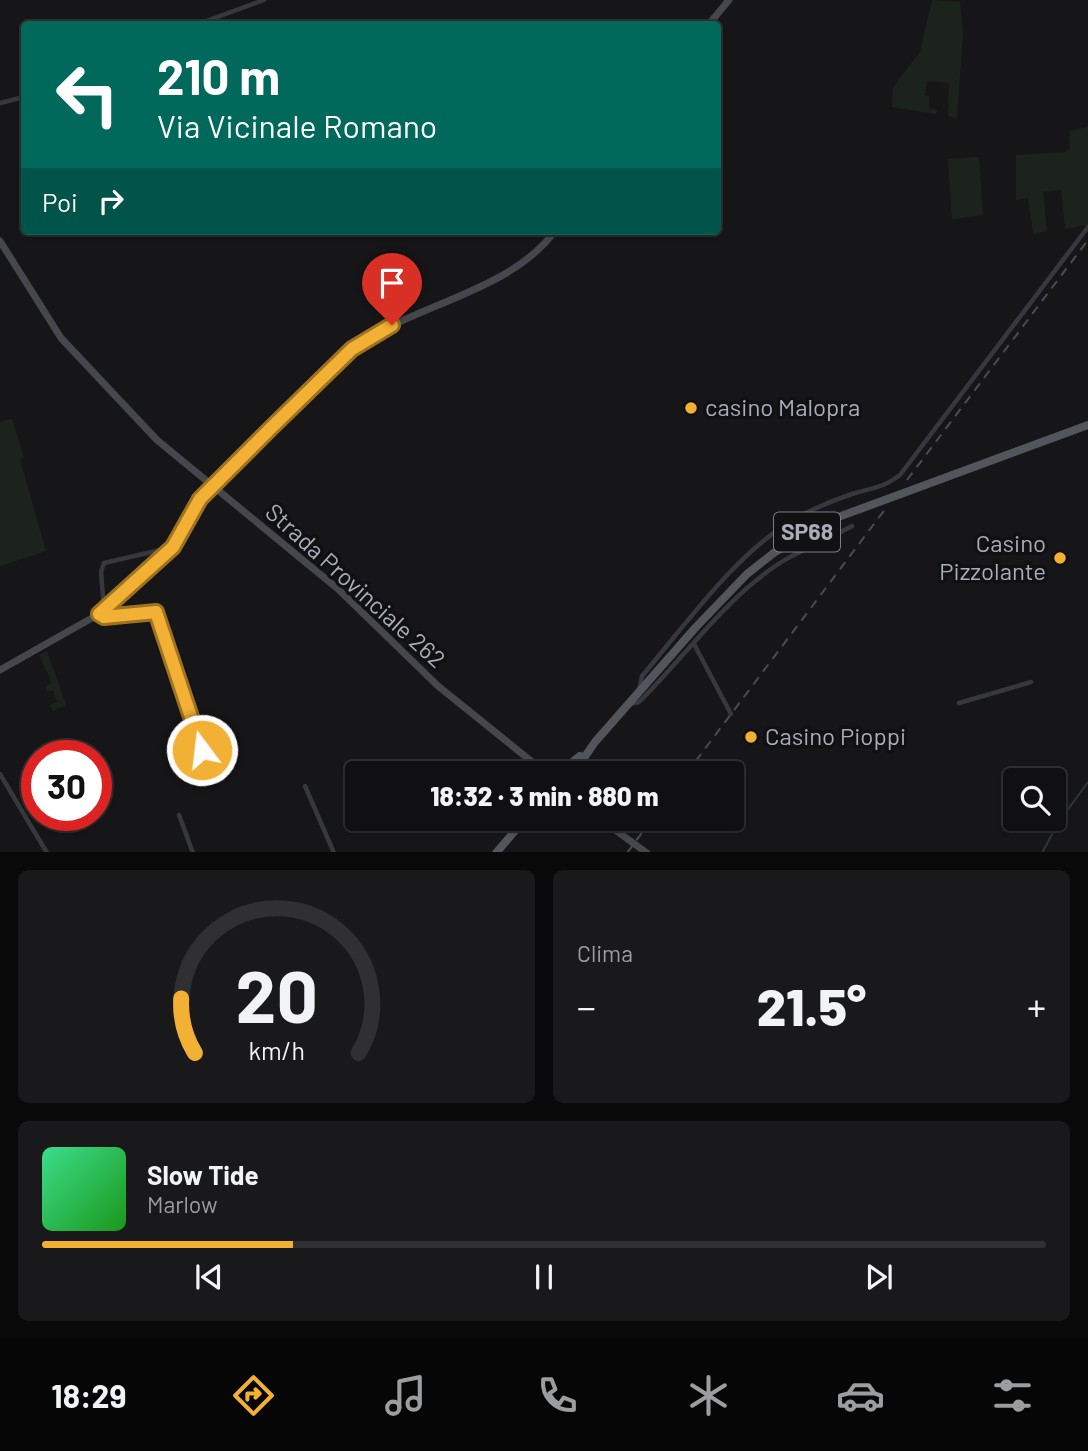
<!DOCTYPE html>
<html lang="it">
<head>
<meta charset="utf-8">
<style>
  :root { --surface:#101012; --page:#19191b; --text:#f1f3f6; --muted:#9c9d9f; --line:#303032; --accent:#f2b134 }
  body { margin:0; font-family:Barlow,sans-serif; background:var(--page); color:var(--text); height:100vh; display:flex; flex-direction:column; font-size:26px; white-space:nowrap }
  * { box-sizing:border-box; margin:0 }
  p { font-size:23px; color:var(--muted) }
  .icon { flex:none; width:38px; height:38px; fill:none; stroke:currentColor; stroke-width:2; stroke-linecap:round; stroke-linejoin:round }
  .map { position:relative; height:852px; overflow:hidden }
  .details { display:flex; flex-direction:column; gap:18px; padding:18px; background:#09090a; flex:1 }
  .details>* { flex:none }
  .top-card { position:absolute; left:21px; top:21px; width:700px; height:214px; border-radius:7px; box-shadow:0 2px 5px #0004,0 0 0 2px var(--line); background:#00695c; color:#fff; overflow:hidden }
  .buttons { position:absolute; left:1003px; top:768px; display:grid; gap:14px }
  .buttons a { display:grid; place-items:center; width:63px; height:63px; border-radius:7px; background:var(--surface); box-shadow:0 2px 5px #0004,0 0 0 2px var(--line); font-size:35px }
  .speed { position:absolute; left:21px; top:740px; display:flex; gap:14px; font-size:35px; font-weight:700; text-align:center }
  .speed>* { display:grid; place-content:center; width:91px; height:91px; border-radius:50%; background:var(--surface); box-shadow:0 2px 5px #0004,0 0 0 2px var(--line); line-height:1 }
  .speed .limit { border:10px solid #d22; background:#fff; color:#111 }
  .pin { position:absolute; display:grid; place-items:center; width:60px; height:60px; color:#fff; margin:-72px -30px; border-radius:50% 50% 50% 0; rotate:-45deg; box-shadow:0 0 7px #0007 }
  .pin .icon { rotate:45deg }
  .me { position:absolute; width:77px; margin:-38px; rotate:345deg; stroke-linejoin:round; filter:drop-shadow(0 0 5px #0008) }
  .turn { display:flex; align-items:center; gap:24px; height:147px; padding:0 21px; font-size:32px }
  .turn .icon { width:91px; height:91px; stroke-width:2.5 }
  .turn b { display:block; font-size:49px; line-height:60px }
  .then { display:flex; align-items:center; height:66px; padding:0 21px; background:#0003; gap:14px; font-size:26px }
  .big { font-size:52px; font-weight:800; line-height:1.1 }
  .details .card { flex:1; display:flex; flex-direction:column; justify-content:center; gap:10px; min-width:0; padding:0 24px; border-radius:10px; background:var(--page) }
  .details .dial { align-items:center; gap:0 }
  .dial svg { height:182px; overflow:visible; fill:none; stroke:var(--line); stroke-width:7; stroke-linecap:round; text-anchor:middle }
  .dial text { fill:var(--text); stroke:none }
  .song { display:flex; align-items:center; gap:21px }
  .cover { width:84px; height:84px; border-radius:10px; background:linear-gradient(135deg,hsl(150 70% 55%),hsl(120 70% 35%)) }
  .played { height:7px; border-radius:4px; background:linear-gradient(90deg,var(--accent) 25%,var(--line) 25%) }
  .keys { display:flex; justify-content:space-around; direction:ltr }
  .heat { display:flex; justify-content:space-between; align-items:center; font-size:38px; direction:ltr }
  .details .tiles { flex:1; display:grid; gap:18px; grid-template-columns:1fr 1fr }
  .card:last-child { grid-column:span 2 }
  .trip { position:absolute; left:345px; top:761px; width:399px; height:70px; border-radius:7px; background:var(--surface); box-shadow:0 2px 5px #0004,0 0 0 2px var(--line); font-weight:800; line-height:70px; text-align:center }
  .menu { display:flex; height:112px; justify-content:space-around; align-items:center; background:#060607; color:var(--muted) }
  .menu .icon { width:49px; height:49px }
  .menu .current { color:var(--accent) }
  .menu b { font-size:32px; color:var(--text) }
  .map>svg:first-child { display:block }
  .green { fill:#1c231d }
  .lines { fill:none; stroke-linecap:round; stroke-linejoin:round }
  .stream { stroke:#2c353c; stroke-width:2 }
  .street { stroke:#37383d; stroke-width:4.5 }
  .secondary { stroke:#45474d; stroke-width:7 }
  .primary { stroke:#53555c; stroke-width:8 }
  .rail { stroke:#4a4c52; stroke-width:2; stroke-dasharray:9 7; stroke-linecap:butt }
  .route-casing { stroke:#9d7322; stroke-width:18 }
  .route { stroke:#f2b134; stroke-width:12 }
  .poi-dot { fill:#f2b134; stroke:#111113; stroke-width:2.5 }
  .labels { text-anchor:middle; stroke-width:7; stroke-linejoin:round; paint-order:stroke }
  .shield { fill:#111113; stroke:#7b7e86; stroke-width:2 }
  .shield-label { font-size:23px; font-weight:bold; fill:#a8adb8 }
  .poi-label { font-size:24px; fill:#a8adb8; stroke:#111113; text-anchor:start }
  .street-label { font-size:24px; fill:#a8adb8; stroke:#111113 }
</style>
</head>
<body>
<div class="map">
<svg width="1088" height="853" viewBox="0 0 1088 853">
  <rect width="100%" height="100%" fill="#161618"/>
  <!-- green -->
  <path class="green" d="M932 0 960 2 963 34 957 118 948 116 949 83 927 81 925 95 929 96V108L937 110 936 114 892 107 893 87 920 52Z
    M1088 127V225L1065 229 1061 190 1043 192 1047 231 1033 234 1028 198 1016 200V155L1066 152 1070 148 1069 131Z
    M979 157 983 215 952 219 948 159Z
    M12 419 24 457 20 460 46 551 0 566V422Z
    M47 651 66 705 53 711 50 705 57 702 53 690 47 692 45 688 52 682 39 655Z"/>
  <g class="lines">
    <!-- stream -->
    <path class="stream" d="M1042 853 1058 823 1088 782"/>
    <!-- street -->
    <path class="street" d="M198 24 264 0
      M0 103 24 97
      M104 609 101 572 104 563 169 548
      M99 614 104 617 156 612C173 666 193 718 208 773
      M694 644 731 714
      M639 691 642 676C687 623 737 551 798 517 815 508 834 500 852 494 874 487 881 489 900 475L1088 227
      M959 703 1031 682
      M630 704 639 702C681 661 716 611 763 575 790 553 822 543 852 526
      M0 774 47 853
      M305 786 334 853
      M179 815 193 853"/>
    <!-- secondary -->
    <path class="secondary" d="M709 24 729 0
      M0 241 61 338 157 440 338 589 438 686 531 761 552 774
      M200 499 352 349C413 304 509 293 555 231
      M0 670 99 614 173 547 201 498
      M600 819 647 853"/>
    <!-- primary -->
    <path class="primary" d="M557 774 580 756
      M573 774 595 742 696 627 747 574 775 552 833 519 1088 425
      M496 853 525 819"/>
    <!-- rail -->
    <path class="rail" d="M907 480 1088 240
      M686 774 886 508
      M627 853 652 819"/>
  </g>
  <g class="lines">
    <defs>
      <path id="route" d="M202 750 156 612 104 617 99 614 173 547 200 499 272 427 352 349 392 325"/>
    </defs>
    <!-- route casing -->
    <use href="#route" class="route-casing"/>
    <!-- route -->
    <use href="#route" class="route"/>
  </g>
  <!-- markers -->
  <g class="poi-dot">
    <circle cx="691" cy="408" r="7"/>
    <circle cx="1060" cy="558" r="7"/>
    <circle cx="751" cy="737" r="7"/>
  </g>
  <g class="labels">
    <!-- shield labels -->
    <rect class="shield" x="774" y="512.5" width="66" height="39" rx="5"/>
    <g class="shield-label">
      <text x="807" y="540">SP68</text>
    </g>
    <!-- poi labels -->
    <g class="poi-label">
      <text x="705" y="416">casino Malopra</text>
      <text x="1046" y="552" text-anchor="end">Casino<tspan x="1046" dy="28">Pizzolante</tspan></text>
      <text x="765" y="745">Casino Pioppi</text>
    </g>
    <!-- street labels -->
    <g class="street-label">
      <text transform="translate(355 586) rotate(42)" y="8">Strada Provinciale 262</text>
    </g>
  </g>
</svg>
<div class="buttons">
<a><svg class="icon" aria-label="search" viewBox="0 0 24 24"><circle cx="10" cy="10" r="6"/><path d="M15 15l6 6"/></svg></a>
</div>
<div class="speed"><div class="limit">30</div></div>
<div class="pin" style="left:392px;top:325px;background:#d93025"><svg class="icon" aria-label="arrive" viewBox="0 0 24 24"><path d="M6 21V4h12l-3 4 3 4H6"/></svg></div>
<svg class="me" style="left:202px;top:750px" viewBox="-20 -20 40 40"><circle r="17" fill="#f2b134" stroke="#fff" stroke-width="3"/><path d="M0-11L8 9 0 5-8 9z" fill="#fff"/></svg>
<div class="trip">18:32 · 3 min · 880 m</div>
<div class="top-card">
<div class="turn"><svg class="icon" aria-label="left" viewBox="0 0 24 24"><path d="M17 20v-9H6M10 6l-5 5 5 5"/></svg><div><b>210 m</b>Via Vicinale Romano</div></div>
<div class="then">Poi<svg class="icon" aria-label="right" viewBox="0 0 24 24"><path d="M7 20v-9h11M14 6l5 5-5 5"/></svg></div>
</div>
</div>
<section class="details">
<div class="tiles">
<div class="card dial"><svg viewBox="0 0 100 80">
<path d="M14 69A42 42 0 1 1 86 69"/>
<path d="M14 69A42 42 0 0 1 8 45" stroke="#f2b134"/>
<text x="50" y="56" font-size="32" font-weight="700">20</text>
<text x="50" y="72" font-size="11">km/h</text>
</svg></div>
<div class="card"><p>Clima</p>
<div class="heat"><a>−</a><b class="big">21.5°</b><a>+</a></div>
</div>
<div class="card">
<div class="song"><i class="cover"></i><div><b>Slow Tide</b><p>Marlow</p></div></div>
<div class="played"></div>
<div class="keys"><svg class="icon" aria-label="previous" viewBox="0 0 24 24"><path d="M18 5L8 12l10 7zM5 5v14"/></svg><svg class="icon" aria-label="pause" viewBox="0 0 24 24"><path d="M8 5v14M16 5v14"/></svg><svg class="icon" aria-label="next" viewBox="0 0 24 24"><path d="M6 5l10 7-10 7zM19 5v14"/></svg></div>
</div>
</div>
</section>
<nav class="menu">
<b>18:29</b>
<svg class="icon current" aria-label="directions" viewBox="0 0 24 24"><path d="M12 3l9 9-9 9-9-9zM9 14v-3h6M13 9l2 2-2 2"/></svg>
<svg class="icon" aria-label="music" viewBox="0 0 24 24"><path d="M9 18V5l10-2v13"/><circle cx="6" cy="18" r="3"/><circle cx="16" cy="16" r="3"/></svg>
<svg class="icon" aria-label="phone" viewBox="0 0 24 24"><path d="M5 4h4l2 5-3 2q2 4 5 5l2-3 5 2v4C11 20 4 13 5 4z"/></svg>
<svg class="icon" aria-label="climate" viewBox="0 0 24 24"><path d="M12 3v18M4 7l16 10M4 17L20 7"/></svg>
<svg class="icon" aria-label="car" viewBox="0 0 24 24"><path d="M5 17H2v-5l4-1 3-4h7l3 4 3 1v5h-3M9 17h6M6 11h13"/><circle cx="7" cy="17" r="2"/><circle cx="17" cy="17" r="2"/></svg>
<svg class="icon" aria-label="filters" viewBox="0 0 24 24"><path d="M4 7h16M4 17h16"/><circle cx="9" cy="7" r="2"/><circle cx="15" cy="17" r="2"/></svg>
</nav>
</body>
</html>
